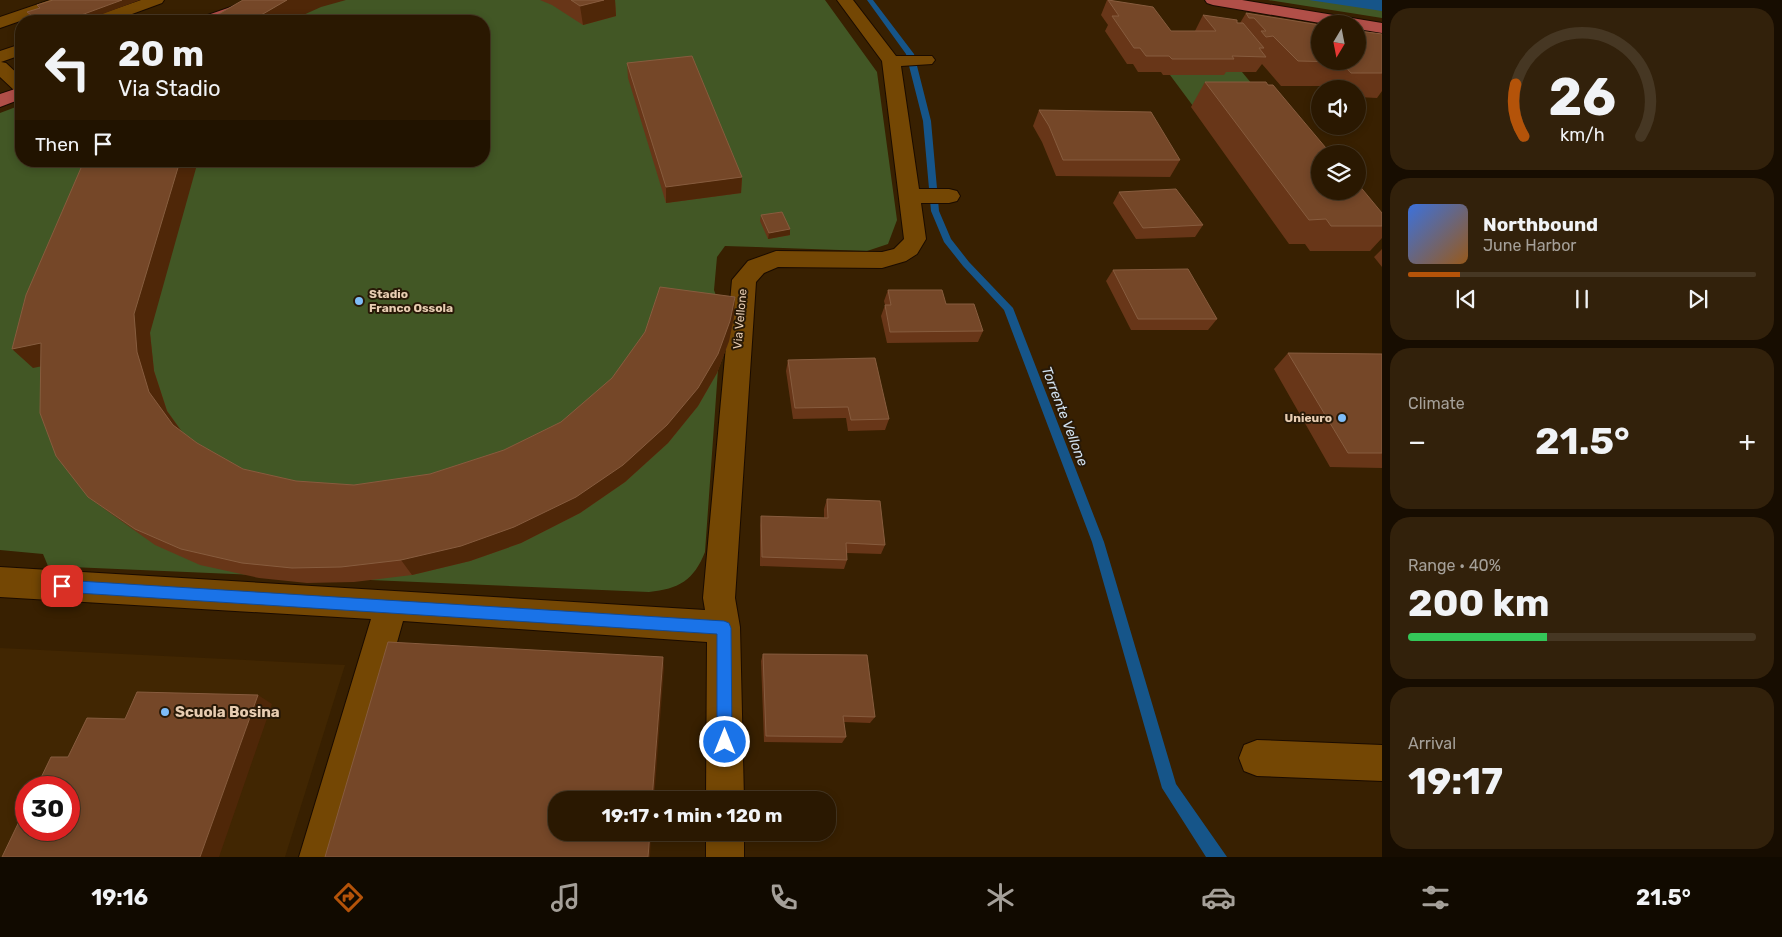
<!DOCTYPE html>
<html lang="en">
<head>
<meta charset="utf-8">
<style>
  :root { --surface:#2a1801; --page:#32210b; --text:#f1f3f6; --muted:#a5a099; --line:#463723; --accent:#b45309 }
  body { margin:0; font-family:Rubik,sans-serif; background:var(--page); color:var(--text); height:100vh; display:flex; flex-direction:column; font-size:19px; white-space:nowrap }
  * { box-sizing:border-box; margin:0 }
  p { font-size:16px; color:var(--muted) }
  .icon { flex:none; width:28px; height:28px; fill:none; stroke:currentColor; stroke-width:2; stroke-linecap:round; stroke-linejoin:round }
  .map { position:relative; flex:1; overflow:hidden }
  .sheet { display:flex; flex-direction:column; gap:8px; padding:8px; background:#170d01; width:400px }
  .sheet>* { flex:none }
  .guide { position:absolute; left:15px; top:15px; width:475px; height:152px; border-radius:20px; box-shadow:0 2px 8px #0003,0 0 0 1px var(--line); background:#2a1801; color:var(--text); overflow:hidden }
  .needle { width:32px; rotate:190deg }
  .buttons { position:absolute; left:1311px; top:15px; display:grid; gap:10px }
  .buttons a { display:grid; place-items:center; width:55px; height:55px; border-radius:50%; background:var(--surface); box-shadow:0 2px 8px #0003,0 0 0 1px var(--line); font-size:25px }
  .speed { position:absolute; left:15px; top:776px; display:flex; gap:10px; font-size:25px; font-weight:700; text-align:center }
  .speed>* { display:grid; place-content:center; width:65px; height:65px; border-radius:50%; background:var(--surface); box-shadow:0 2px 8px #0003,0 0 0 1px var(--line); line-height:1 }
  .speed .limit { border:8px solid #d22; background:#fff; color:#111 }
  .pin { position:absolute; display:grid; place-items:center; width:42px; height:42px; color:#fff; margin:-21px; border-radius:10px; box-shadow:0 2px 8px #0006 }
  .me { position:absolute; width:55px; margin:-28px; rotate:0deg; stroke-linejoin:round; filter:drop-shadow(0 0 4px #0008) }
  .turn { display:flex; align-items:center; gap:18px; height:105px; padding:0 20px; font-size:22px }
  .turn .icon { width:65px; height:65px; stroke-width:2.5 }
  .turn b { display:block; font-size:35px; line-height:42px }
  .then { display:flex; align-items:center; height:48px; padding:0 20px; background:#0003; gap:10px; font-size:19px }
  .big { font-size:38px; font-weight:700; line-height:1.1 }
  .sheet .widget { flex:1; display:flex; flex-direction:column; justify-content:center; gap:8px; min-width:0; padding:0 18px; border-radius:20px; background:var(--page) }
  .sheet .dial { align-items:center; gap:0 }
  .dial svg { height:130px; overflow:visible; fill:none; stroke:var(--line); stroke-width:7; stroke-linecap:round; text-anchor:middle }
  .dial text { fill:var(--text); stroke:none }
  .song { display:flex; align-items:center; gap:15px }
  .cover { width:60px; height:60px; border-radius:8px; background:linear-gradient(135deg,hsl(220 70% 55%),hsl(30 70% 35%)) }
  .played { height:5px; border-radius:2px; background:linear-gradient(90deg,var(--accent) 15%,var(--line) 15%) }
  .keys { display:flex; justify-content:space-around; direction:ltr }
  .heat { display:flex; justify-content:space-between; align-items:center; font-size:28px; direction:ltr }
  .charge { height:8px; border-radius:4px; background:linear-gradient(90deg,#34c759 40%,var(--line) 0) }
  .trip { position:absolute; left:548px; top:791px; width:288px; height:50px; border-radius:20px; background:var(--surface); box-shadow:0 2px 8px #0003,0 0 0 1px var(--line); font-weight:700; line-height:50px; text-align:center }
  .tabs { display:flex; height:80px; justify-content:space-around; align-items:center; background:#110a00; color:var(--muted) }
  .tabs .icon { width:35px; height:35px }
  .tabs .on { color:var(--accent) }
  .tabs b { font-size:22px; color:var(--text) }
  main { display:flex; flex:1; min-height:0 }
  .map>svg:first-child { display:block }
  .built { fill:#412602; fill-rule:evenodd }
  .green { fill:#425725 }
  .water { fill:#165589 }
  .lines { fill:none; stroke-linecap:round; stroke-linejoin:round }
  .stream { fill:#165589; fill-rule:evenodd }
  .minor-casing { stroke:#1a0b00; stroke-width:2 }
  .major-casing { stroke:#1a0b00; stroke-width:2 }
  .minor { fill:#744704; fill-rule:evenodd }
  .major { fill:#b14f48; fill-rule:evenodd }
  .wall { fill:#683618 }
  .shaded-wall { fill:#4f2708 }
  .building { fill:#754728; stroke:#875c3e }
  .route { fill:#1a73e8; stroke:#114b97 }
  .poi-dot { fill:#7ebdf9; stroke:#281907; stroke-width:2 }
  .labels { text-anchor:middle; stroke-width:4; stroke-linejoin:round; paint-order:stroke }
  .poi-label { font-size:12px; font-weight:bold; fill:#e8cdb2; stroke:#281907; text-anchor:start }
  .street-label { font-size:12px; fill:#e8cdb2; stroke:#281907 }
  .water-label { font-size:14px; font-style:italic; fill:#d1e1f0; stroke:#281907 }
  .near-poi-label { font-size:15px; font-weight:bold; fill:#e8cdb2; stroke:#281907; text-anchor:start }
</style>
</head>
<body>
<main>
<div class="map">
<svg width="1382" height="857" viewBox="0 0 1382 857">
  <rect width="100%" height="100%" fill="#382001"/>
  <!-- built -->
  <path class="built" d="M0 648 345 665 285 857H0ZM26 788H69V830H26Z"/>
  <!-- green -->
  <path class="green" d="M287 0H825L877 72 897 220 888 244 867 251 725 246 717 257 714 290 722 313 705 552C694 580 679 589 649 592L48 566 43 554 0 550V113L21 105V161H484V21H240Z
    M1268 0H1382V18Z
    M1222 72H1242L1267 102 1232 106H1193L1170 75Z"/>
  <!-- water -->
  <path class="water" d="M1309 0H1382V11Z"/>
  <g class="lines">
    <!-- stream -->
    <path class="stream" d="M867 0H873L914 54 931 121 939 211 951 239 969 262 1013 308 1104 542 1176 784 1227 857H1206L1162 788 1092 542 1004 310 963 266 944 242 931 211 923 121 906 54Z"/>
    <defs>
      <path id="minor" d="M50 0H74L72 3 0 28V17Z
        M141 0H164L162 3 113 21H90L92 17Z
        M837 0H853L896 56H932L935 60 932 64 901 66 919 189H949L957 191 960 196 957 201 949 203H921L926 239 917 254 906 261 882 268 778 267 764 273 756 282 735 598 740 627 744 800H706L707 642 403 621 337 857H299L371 619 0 597V567L705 610 703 598 732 280 748 261 776 251 882 252 894 249 904 239 882 61Z
        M21 44V55L1 62 6 63 21 77V93L15 91 0 77V51Z
        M1257 740 1382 745V781L1257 776 1244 771 1239 758 1244 745Z
        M706 832H744V857H706Z"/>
      <path id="major" d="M251 0H274L272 3 223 21H200L202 17Z
        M1205 0H1242L1382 23V33L1358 29V24H1326L1213 5 1207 3Z
        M21 87V99L0 107V94Z"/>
    </defs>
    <!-- minor casing -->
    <use href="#minor" class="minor-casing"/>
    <!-- major casing -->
    <use href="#major" class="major-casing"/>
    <!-- minor -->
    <use href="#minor" class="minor"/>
    <!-- major -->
    <use href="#major" class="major"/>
  </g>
  <!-- wall -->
  <path class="wall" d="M540 0H615L616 16 583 25 552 5Z
    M1107 0H1112L1171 31H1195L1203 15 1240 23 1246 13 1382 34V91L1377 98 1358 97V89H1326L1323 86H1281L1262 64 1256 72H1226L1224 75H1163L1161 72H1138L1133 64H1127L1105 31 1108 25 1101 15Z
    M37 5 84 21H36L31 18 27 12 39 9Z
    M627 63 742 177 741 193 666 203 628 78Z
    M1205 82 1382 213V238L1370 251H1310L1305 244H1289L1191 107Z
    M1039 110 1180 160 1170 177 1056 176 1042 142 1033 126Z
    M1119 192 1203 225 1195 237 1136 239 1113 203Z
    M761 215 790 229V235L768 239 760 221Z
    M1382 249V267L1374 257Z
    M1113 270 1217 319 1208 330H1131L1106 281Z
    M888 290 946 304 983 331 978 342 887 343 881 316 885 305 884 301Z
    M734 317 729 341 717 373 698 406 668 443 625 482 580 513 521 543 470 561 412 575 354 582 307 583 259 578 200 565 155 545 110 513 88 497 41 366 33 368 150 333 154 371 167 411 182 432 197 443 243 469 296 481 354 485 430 474 504 450 561 422Z
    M1288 353 1382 354V468L1330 467 1274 369Z
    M788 360 889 419 885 430 848 431 846 418 793 419 786 371Z
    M827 499 885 545 881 554 847 553V560L844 569 760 566V525L761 516 824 518V509Z
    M763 654 875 717 870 723 844 722 846 737 842 743 764 742 761 661Z"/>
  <!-- shaded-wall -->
  <path class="shaded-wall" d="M122 0H140L84 21H65Z
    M287 0H346L321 7 290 21H252L256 18Z
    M604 0H615L616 16 583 25 580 6Z
    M180 161H198L150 333 154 371 167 411 190 443 173 425 149 392 137 352 134 314Z
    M742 177 741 193 666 203V187Z
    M790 229V235L768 239 769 233Z
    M735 297 734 317 729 341 717 373 698 406 668 443 625 482 580 513 521 543 470 561 412 575 401 560Z
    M41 343 61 362 33 368 12 349Z
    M663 657 664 668 654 800H652Z
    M258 695 272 704 219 857H200Z
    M650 832H651L650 857H648Z"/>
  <!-- building -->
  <path class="building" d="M53 0H122L65 21H39L27 12 40 8 37 5Z
    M243 0H287L256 18 252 21H210L217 15Z
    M571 0H604L580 6Z
    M1108 0 1153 7 1171 31H1216L1203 15 1237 20V23H1243L1264 48H1259L1266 57 1232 56 1234 59H1172L1169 56H1146L1140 48H1134L1112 16H1119Z
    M1246 13 1320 25V61H1358V31L1382 34V73H1351L1341 62 1298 61 1273 36 1266 37 1261 31H1266L1254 18H1249Z
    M692 56 742 177 666 187 627 63Z
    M1205 82H1266L1268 85H1273L1331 154H1320V191H1358V184L1382 213V226H1331L1326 219 1309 220Z
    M1039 110 1151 112 1180 160H1063L1049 126Z
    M84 161H180L134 314 137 352 149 392 173 425 197 443 243 469 296 481 354 485 430 474 504 450 561 422 612 378 645 332 660 287 735 297 730 321 718 354 698 388 667 425 623 465 576 497 514 527 461 546 401 560 341 567 292 568 242 563 181 549 135 529 88 497 56 456 40 413 41 343 12 349 26 295Z
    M1176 189 1203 225 1143 228 1119 192Z
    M782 212 790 229 769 233 761 215Z
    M1188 269 1217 319H1138L1113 270Z
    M888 290H942L946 304H974L983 331 890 332 885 305H891Z
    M1288 353 1382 354V453H1348Z
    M875 358 889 419 851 420 848 407 795 408 788 360Z
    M827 499 880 501 885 545 846 543 847 560 762 557 761 516 828 518Z
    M388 642 663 657 652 800H556V832H650L648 857H325Z
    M763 654 867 655 875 717 843 716 846 737 766 736Z
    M137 692 258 695 200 857H2L26 807V830H69V788H36L51 757H68L87 718 125 719Z"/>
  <!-- route -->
  <path class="route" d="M62 580 724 621 729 623 731 628 732 742 730 748 725 750 720 748 717 742V634L62 592 57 590 55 586 57 581Z"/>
  <!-- markers -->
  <g class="poi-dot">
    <circle cx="359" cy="301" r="5"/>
    <circle cx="1342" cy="418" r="5"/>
    <circle cx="165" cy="712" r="5"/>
  </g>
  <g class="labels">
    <!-- poi labels -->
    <g class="poi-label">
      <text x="369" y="298">Stadio<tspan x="369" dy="14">Franco Ossola</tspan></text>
      <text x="1332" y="422" text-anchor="end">Unieuro</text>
    </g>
    <!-- street labels -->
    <g class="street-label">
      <text transform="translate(740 319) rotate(-85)" y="4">Via Vellone</text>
    </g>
    <!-- water labels -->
    <g class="water-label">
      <text transform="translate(1065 416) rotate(69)" y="5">Torrente Vellone</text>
    </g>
    <!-- near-poi labels -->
    <g class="near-poi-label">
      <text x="175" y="717">Scuola Bosina</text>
    </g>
  </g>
</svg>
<div class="buttons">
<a><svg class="needle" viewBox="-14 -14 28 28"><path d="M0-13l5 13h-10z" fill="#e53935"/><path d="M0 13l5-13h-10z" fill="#a5a099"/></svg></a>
<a><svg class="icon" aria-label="sound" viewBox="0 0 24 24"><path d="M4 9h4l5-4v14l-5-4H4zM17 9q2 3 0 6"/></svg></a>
<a><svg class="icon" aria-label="layers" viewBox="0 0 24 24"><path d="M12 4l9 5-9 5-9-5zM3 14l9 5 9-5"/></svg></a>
</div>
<div class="speed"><div class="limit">30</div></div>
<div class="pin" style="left:62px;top:586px;background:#d93025"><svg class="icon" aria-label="arrive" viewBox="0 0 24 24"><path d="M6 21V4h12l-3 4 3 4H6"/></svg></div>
<svg class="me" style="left:725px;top:742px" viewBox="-20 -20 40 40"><circle r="17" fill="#1a73e8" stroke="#fff" stroke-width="3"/><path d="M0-11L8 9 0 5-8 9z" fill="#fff"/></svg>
<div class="trip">19:17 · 1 min · 120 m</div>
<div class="guide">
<div class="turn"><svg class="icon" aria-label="left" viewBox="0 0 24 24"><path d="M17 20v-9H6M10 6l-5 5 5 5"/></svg><div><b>20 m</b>Via Stadio</div></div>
<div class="then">Then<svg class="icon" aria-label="arrive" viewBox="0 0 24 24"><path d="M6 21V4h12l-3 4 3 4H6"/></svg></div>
</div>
</div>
<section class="sheet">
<div class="widget dial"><svg viewBox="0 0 100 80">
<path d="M14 69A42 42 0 1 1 86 69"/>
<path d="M14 69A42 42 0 0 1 9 37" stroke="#b45309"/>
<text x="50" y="56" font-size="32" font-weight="700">26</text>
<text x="50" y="72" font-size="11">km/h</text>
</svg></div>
<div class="widget">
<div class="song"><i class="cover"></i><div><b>Northbound</b><p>June Harbor</p></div></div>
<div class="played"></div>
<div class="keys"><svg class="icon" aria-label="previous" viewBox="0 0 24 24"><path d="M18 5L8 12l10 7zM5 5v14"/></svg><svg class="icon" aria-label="pause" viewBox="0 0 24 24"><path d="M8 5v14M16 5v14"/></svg><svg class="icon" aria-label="next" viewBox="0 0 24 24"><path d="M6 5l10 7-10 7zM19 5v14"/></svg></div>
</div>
<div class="widget"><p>Climate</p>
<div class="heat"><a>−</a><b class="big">21.5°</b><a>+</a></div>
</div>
<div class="widget"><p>Range · 40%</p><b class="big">200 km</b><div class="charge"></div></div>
<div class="widget"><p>Arrival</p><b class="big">19:17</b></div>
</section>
</main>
<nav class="tabs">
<b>19:16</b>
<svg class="icon on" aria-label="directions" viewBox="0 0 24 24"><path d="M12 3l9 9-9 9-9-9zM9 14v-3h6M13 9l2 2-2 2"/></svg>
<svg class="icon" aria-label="music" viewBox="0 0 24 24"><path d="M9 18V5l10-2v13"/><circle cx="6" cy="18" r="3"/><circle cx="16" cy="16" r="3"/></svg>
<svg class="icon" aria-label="phone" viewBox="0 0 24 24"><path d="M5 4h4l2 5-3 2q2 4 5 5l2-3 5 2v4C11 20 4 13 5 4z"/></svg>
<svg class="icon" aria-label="climate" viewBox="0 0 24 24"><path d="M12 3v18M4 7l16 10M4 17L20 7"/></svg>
<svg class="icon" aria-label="car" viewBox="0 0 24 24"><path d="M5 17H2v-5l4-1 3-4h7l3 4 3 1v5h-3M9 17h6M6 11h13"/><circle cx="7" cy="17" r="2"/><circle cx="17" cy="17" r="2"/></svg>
<svg class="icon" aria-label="filters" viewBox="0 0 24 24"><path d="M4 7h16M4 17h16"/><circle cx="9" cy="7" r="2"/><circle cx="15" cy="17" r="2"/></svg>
<b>21.5°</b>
</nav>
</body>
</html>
